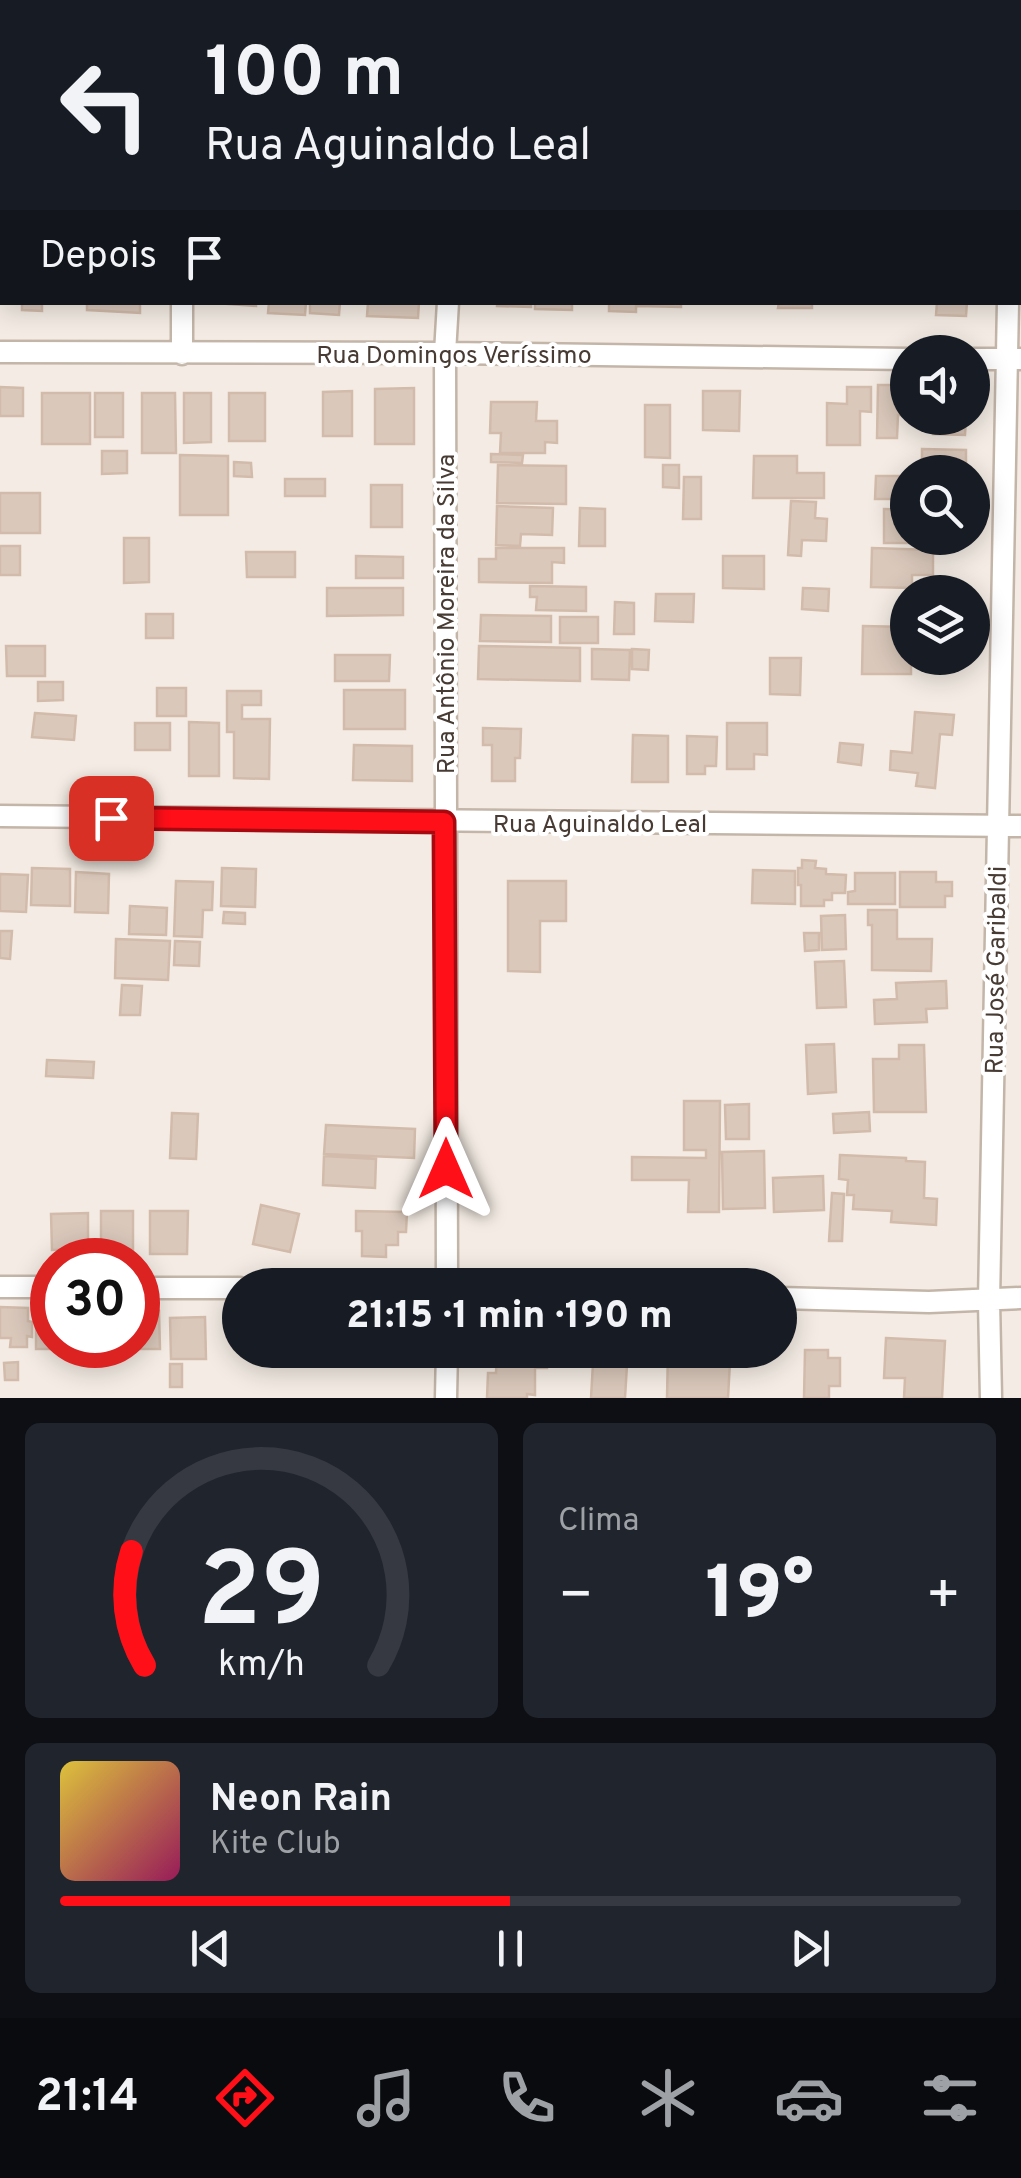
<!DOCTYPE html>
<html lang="pt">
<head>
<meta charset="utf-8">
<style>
  :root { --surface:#171b24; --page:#20242c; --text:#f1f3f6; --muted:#9ea1a6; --line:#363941; --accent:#ff0f18 }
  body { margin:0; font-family:Overpass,sans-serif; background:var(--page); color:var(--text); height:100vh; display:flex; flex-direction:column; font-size:38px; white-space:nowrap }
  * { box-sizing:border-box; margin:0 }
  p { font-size:32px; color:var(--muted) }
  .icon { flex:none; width:55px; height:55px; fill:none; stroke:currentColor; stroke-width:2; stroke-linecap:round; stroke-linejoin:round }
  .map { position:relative; height:1398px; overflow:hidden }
  .panel { display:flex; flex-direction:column; gap:25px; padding:25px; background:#0d0f14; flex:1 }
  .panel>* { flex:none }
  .hud { position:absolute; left:0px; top:0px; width:1022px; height:305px; box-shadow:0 5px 25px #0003; background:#171b24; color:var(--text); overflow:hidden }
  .buttons { position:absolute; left:890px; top:335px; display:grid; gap:20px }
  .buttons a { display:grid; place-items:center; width:100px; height:100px; border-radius:50%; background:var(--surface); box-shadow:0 5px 25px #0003; font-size:50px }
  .speed { position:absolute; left:30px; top:1238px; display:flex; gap:20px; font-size:50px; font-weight:700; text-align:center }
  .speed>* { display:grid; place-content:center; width:130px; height:130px; border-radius:50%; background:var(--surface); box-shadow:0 5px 25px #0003; line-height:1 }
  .speed .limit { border:15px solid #d22; background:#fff; color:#111 }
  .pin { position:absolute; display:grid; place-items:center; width:85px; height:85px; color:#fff; margin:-42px; border-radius:20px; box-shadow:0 5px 15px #0006 }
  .me { position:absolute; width:110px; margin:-55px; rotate:0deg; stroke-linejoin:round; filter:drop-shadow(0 0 8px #0008) }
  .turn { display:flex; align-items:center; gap:35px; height:210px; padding:0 40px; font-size:45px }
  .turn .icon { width:130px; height:130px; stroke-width:2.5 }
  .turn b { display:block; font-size:70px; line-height:85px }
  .then { display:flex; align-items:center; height:95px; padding:0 40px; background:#0003; gap:20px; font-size:38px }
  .big { font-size:75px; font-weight:800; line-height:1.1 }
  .panel .widget { flex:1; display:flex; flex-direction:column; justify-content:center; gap:15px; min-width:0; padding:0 35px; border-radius:15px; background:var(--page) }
  .panel .dial { align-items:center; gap:0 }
  .dial svg { height:260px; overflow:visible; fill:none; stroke:var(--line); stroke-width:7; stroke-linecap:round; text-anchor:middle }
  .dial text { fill:var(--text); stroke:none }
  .song { display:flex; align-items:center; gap:30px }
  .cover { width:120px; height:120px; border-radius:15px; background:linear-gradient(135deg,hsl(50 70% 55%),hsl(330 70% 35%)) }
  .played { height:10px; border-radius:5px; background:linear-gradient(90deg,var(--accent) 50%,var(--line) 50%) }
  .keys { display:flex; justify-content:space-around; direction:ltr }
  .heat { display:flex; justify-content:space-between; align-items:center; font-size:55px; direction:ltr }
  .panel .tiles { flex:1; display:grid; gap:25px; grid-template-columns:1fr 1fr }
  .widget:last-child { grid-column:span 2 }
  .trip { position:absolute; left:222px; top:1268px; width:575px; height:100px; border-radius:50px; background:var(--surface); box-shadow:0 5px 25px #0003; font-weight:800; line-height:100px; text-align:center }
  .dock { display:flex; height:160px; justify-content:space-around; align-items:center; background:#090b0e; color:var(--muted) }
  .dock .icon { width:70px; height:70px }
  .dock .selected { color:var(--accent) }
  .dock b { font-size:45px; color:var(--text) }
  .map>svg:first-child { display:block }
  .building { fill:#dac8bb; stroke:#d2bbaa; stroke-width:2.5 }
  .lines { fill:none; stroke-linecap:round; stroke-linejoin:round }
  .street-casing { stroke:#c3b5a8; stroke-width:25 }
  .street { stroke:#fff; stroke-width:20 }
  .route-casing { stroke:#a60a10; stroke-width:25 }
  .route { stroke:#ff0f18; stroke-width:18 }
  .labels { text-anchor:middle; stroke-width:8; stroke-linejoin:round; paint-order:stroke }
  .street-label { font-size:25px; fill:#473b33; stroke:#fff }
</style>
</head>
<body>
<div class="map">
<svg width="1021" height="1398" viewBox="0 0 1021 1398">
  <rect width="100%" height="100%" fill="#f4ece4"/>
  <!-- building -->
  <path class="building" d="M0 0 35 1V2H2V31H0Z
    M73 0H162V2H73Z
    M302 0H348V2H302Z
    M501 0H541V2H501Z
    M22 302H42V311L22 310Z
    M87 302H140V313L87 310Z
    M201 302H256V306Z
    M269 302H306L305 315 268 313Z
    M310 302H340L339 315 310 313Z
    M368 302H419L418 318 367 316Z
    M497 302H531V307L497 306Z
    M535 302H572V310L535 309Z
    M609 302H636V312L609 311Z
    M638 302H681V307L638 306Z
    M779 302H812V308H778Z
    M937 302H967L966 316 936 315Z
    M878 385H908V415H898L897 438H877Z
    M0 387 23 388V416H0Z
    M847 387H871V412L860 411V445H827V403L847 404Z
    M414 388V444H375V389Z
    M352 391V436H323V392Z
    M703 391H740L739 431 703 430Z
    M42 393H90V444H42Z
    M95 393H123V437H95Z
    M142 393H175L176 453H142Z
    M184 393H211V442L184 443Z
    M229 393H265V441H229Z
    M491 402H537L536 421H557V443L545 442V453H500L501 433H490Z
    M645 405H670V458L645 457Z
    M933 418H966L965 435 933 434Z
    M922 449 966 450V472H922Z
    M102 451H127V473L102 474Z
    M491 454 523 455 522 463 491 462Z
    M180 455 228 456V515H180Z
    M754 456H797V473H824V498H753Z
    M234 462 251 463 252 477 234 476Z
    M498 465 566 466V504L497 503Z
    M663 465H679V488L663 487Z
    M876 476H908V504H905V499H875Z
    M684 477H701V519H683Z
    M285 479H325V496H285Z
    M371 485H402V527H371Z
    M0 493H40V533H0Z
    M791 501 816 502 815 518 827 519 826 541 802 540 801 556 788 555Z
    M497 506 553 508 552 535 521 534 520 546 496 545Z
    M580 508 605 509V546H579Z
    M884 509 908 510V538H951V543H884Z
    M124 538H149V582L124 583Z
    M0 546H20V575H0Z
    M496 548H564V563L552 562V583L479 582V559H496Z
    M872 548 933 550V575H912V588L871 587Z
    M246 552H295V577H247Z
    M356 556 403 557V578H356Z
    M723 556H764V589L723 588Z
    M530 586 586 587V611L536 610 537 597H530Z
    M327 588H403V615L327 616Z
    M803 588 829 589 828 611 802 609Z
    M656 594H694L693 622 655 621Z
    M615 602 634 603V634H614Z
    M146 614H173V638H146Z
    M481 615 551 616V642L480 641Z
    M560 617H598V643H560Z
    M863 626 908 627V658H911V674H862Z
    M6 646H45V676H7Z
    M479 646 580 648V681L478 679Z
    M592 649 630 650 629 680 592 679Z
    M632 649 649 650 648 670 632 669Z
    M335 655H390L389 681H335Z
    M770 658H801L800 695 770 694Z
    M38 682H63V700L38 701Z
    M157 688H186V716H157Z
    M344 690H405V729H344Z
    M227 691H261V705H242V719H270L269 779 234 778V732H227Z
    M915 712 954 715 952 735 940 734 935 788 916 786 918 773 890 770 891 751 912 753Z
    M35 713 76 716 74 740 32 737Z
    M189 722 219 723V776H189Z
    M135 723H170V750H135Z
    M727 723H767V755L754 754V769H727Z
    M483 728 521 729 520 758H515V781H492V745H483Z
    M633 735 668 736V782H632Z
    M687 736 717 737 716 766H705V774H687Z
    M840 743 863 745 861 765 838 762Z
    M354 745 412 746V781L353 780Z
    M802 860 816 861 815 868 826 869V874L846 875 845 893H832V900H824V906H801V885H798V868H802Z
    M32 868 70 869V906L31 905Z
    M222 868 256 869 255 907 221 906Z
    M753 870 795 871V904L752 903Z
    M76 872 109 874 108 913 75 912Z
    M900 872H936V882H952V896H945V907H900Z
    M855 873H895V904H848V892L855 891Z
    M0 874 28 875 26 912 0 911Z
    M176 881 213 882 212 910H203L202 937 174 936Z
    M508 881H566V921H540V972L508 971Z
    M130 906 167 908 166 935 129 934Z
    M868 910H897V939H932L931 971 872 970V925H868Z
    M224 912 245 913V924L223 923Z
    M845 915 846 949 822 950 821 916Z
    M0 931H12L10 959 0 958Z
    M804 933H819V950L805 951Z
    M116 939 170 941 168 980 115 978Z
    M175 941 200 942 199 966 174 965Z
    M844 961 846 1007 817 1008 815 962Z
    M946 981 947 1008 926 1009 927 1022 875 1024 874 1000 897 999 896 983Z
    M122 985 142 986 140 1015H120Z
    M834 1044 836 1092 808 1094 806 1045Z
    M899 1045H924L926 1112H874L873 1059H899Z
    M47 1060 94 1062 93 1078 46 1076Z
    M684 1101H720L719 1212H688L689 1180H632V1157L706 1158V1150H684Z
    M749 1104V1139H726L725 1105Z
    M869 1112 870 1131 834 1133 833 1114Z
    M172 1113 198 1114 196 1159 170 1158Z
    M326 1125 415 1129 414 1158 324 1154Z
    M764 1151 765 1208 723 1209 722 1152Z
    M840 1155 906 1158V1161L925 1162 924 1198 937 1199 936 1225 891 1222 892 1211 853 1209 854 1195H847L848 1180 839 1179Z
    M324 1156 376 1159 375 1188 323 1185Z
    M823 1176 824 1210 774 1212 773 1178Z
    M832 1193 844 1194 842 1241H829Z
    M261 1205 299 1214 290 1252 253 1244Z
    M101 1211H133V1250H101Z
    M150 1211H188L187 1254H150Z
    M356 1211 407 1212 406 1232H398V1245H386V1257L362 1256V1231H356Z
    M88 1213V1249L52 1250 51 1214Z
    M0 1307 28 1308V1321L32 1322V1337L27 1336V1347H10L11 1338H0Z
    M36 1311H52V1345H72V1349H36Z
    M138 1311H159L160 1349H134V1345H138Z
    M205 1317 206 1359H171L170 1318Z
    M886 1338 945 1341 942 1398H904L905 1378H884Z
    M80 1345H105V1350H81Z
    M497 1350H547V1368H535V1395L527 1394V1398H487L488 1373H496Z
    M668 1350 713 1352 712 1361 730 1362 728 1398H667Z
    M805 1350H828V1358H840V1386H829V1398H804Z
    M18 1362V1380H5L4 1363Z
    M593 1363 627 1365 625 1398H591Z
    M170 1364H182V1387H170Z"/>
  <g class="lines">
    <defs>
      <path id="street" d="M184 2V0
        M464 2V0
        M1018 2V0
        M0 352 445 353 908 359
        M182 354V302
        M972 359H1021
        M0 816 1021 826
        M447 1285 445 353 448 302
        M0 1287H52
        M138 1288H240
        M780 1298 929 1302 1021 1298
        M446 1398 447 1350
        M991 1398 989 1301 1008 302"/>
    </defs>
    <!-- street casing -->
    <use href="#street" class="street-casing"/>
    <!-- street -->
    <use href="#street" class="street"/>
  </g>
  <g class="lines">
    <defs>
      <path id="route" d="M111 818 444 822 446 1169"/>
    </defs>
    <!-- route casing -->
    <use href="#route" class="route-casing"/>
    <!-- route -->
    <use href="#route" class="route"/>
  </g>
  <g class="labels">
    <!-- street labels -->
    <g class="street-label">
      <text x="454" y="363">Rua Domingos Veríssimo</text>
      <text transform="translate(445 614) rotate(-90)" y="9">Rua Antônio Moreira da Silva</text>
      <text x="600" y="832">Rua Aguinaldo Leal</text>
      <text transform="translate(995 970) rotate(-89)" y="9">Rua José Garibaldi</text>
    </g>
  </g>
</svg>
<div class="buttons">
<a><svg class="icon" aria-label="sound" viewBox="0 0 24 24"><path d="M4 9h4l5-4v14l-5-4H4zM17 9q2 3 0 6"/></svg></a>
<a><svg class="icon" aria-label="search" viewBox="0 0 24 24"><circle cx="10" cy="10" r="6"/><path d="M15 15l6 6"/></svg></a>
<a><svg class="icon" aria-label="layers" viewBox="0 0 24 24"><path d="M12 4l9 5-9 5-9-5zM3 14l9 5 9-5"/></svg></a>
</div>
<div class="speed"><div class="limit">30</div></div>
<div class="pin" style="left:111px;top:818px;background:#d93025"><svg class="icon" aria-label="arrive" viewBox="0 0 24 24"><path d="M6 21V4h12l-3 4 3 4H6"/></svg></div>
<svg class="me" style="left:446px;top:1169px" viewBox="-20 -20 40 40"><path d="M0-17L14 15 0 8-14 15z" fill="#ff0f18" stroke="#fff" stroke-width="4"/></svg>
<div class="trip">21:15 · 1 min · 190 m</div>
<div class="hud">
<div class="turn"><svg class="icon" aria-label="left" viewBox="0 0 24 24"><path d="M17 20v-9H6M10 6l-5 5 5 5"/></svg><div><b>100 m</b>Rua Aguinaldo Leal</div></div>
<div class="then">Depois<svg class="icon" aria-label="arrive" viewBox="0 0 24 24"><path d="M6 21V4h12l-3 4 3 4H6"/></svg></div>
</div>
</div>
<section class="panel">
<div class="tiles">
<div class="widget dial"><svg viewBox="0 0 100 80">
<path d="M14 69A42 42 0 1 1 86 69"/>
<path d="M14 69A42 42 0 0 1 10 34" stroke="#ff0f18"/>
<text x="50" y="56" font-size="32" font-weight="700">29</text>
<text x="50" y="72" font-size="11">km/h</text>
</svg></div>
<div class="widget"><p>Clima</p>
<div class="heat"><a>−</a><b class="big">19°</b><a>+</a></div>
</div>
<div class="widget">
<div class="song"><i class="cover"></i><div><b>Neon Rain</b><p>Kite Club</p></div></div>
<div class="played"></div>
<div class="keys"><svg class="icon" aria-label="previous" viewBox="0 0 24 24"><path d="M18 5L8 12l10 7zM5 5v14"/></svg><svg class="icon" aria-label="pause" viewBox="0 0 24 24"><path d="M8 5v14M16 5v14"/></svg><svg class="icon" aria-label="next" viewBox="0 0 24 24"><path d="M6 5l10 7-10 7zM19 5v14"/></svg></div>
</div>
</div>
</section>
<nav class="dock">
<b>21:14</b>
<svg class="icon selected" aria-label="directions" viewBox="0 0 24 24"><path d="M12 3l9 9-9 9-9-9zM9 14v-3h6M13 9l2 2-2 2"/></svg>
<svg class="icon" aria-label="music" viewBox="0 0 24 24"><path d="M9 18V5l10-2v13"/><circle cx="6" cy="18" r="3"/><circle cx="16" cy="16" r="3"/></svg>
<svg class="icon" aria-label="phone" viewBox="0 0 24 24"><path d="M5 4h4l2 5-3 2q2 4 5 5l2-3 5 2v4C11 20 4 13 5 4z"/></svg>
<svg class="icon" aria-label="climate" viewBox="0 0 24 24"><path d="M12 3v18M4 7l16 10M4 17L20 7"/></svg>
<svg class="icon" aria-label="car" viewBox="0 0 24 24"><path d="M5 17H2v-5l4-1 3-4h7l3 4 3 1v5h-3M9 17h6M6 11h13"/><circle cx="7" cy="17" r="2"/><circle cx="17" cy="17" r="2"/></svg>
<svg class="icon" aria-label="filters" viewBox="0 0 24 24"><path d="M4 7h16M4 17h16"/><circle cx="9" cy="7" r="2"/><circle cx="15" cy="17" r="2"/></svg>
</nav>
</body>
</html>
